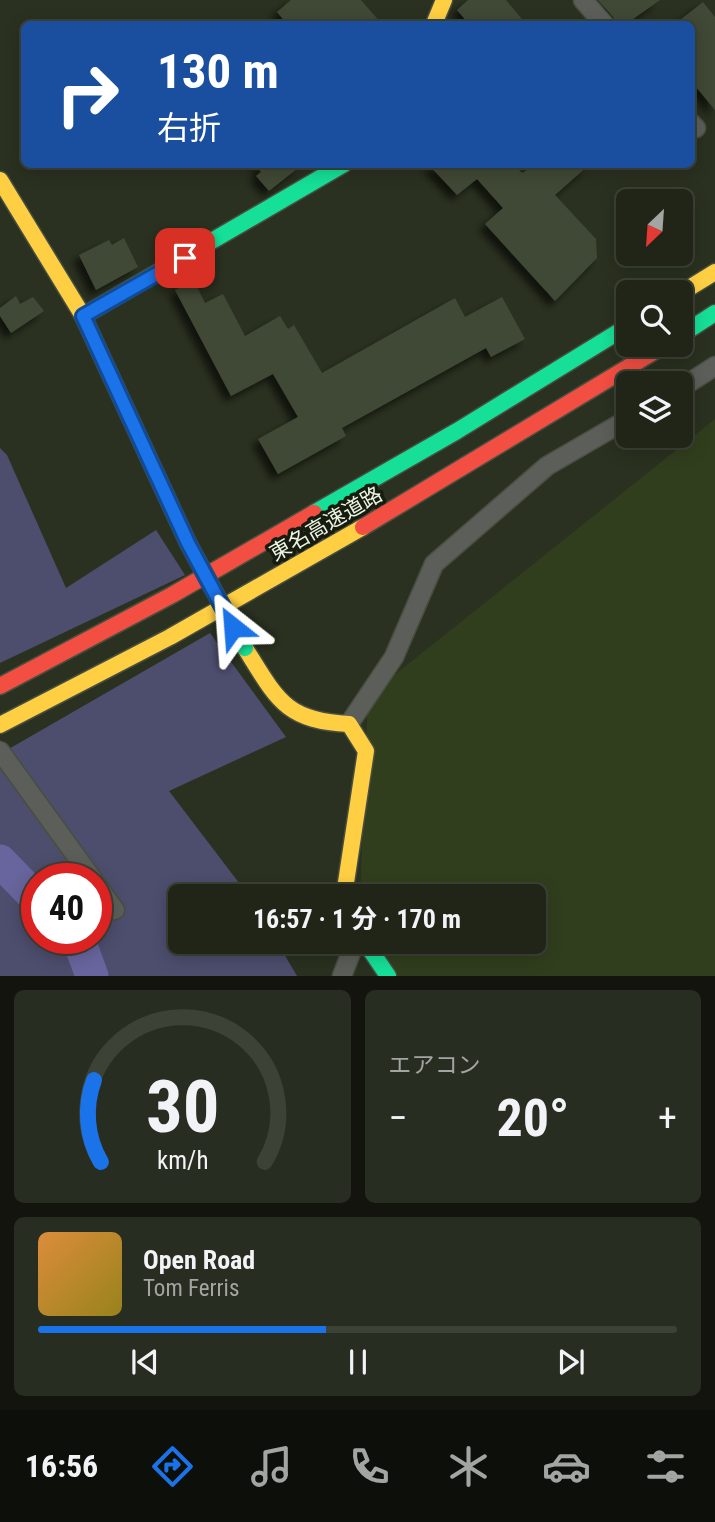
<!DOCTYPE html>
<html lang="ja">
<head>
<meta charset="utf-8">
<style>
  :root { --surface:#202518; --page:#282d21; --text:#f1f3f6; --muted:#a2a5a2; --line:#3d4237; --accent:#1a73e8 }
  body { margin:0; font-family:"Roboto Condensed","Noto Sans JP",sans-serif; background:var(--page); color:var(--text); height:100vh; display:flex; flex-direction:column; font-size:26px; white-space:nowrap }
  * { box-sizing:border-box; margin:0 }
  p { font-size:23px; color:var(--muted) }
  .icon { flex:none; width:38px; height:38px; fill:none; stroke:currentColor; stroke-width:2; stroke-linecap:round; stroke-linejoin:round }
  .map { position:relative; height:976px; overflow:hidden }
  .details { display:flex; flex-direction:column; gap:14px; padding:14px; background:#12140d; flex:1 }
  .details>* { flex:none }
  .top-card { position:absolute; left:21px; top:21px; width:674px; height:147px; border-radius:10px; box-shadow:0 4px 18px #0003,0 0 0 2px var(--line); background:#1a4fa0; color:#fff; overflow:hidden }
  .needle { width:46px; rotate:205deg }
  .tools { position:absolute; left:616px; top:189px; display:grid; gap:14px }
  .tools a { display:grid; place-items:center; width:77px; height:77px; border-radius:10px; background:var(--surface); box-shadow:0 4px 18px #0003,0 0 0 2px var(--line); font-size:35px }
  .speed { position:absolute; left:21px; top:863px; display:flex; gap:14px; font-size:35px; font-weight:700; text-align:center }
  .speed>* { display:grid; place-content:center; width:91px; height:91px; border-radius:50%; background:var(--surface); box-shadow:0 4px 18px #0003,0 0 0 2px var(--line); line-height:1 }
  .speed .limit { border:10px solid #d22; background:#fff; color:#111 }
  .pin { position:absolute; display:grid; place-items:center; width:60px; height:60px; color:#fff; margin:-30px; border-radius:14px; box-shadow:0 4px 10px #0006 }
  .me { position:absolute; width:77px; margin:-38px; rotate:332deg; stroke-linejoin:round; filter:drop-shadow(0 0 5px #0008) }
  .turn { display:flex; align-items:center; gap:24px; height:147px; padding:0 21px; font-size:32px }
  .turn .icon { width:91px; height:91px; stroke-width:2.5 }
  .turn b { display:block; font-size:49px; line-height:60px }
  .big { font-size:52px; font-weight:700; line-height:1.1 }
  .details .tile { flex:1; display:flex; flex-direction:column; justify-content:center; gap:10px; min-width:0; padding:0 24px; border-radius:10px; background:var(--page) }
  .details .dial { align-items:center; gap:0 }
  .dial svg { height:182px; overflow:visible; fill:none; stroke:var(--line); stroke-width:7; stroke-linecap:round; text-anchor:middle }
  .dial text { fill:var(--text); stroke:none }
  .song { display:flex; align-items:center; gap:21px }
  .cover { width:84px; height:84px; border-radius:10px; background:linear-gradient(135deg,hsl(30 70% 55%),hsl(50 70% 35%)) }
  .played { height:7px; border-radius:4px; background:linear-gradient(90deg,var(--accent) 45%,var(--line) 45%) }
  .keys { display:flex; justify-content:space-around; direction:ltr }
  .heat { display:flex; justify-content:space-between; align-items:center; font-size:38px; direction:ltr }
  .details .tiles { flex:1; display:grid; gap:14px; grid-template-columns:1fr 1fr }
  .tile:last-child { grid-column:span 2 }
  .trip { position:absolute; left:168px; top:884px; width:378px; height:70px; border-radius:10px; background:var(--surface); box-shadow:0 4px 18px #0003,0 0 0 2px var(--line); font-weight:700; line-height:70px; text-align:center }
  .dock { display:flex; height:112px; justify-content:space-around; align-items:center; background:#0d0f0a; color:var(--muted) }
  .dock .icon { width:49px; height:49px }
  .dock .on { color:var(--accent) }
  .dock b { font-size:32px; color:var(--text) }
  .map>svg:first-child { display:block }
  .built { fill:#313e1d }
  .green { fill:#4d4d6d; fill-rule:evenodd }
  .lines { fill:none; stroke-linecap:round; stroke-linejoin:round }
  .river { stroke:#68659e; stroke-width:33 }
  .building { fill:#414934; filter:url(#shadow) }
  .street-casing { stroke:#484f41; stroke-width:21 }
  .fast-casing { stroke:#484f41; stroke-width:19 }
  .slow-casing { stroke:#484f41; stroke-width:19 }
  .jam-casing { stroke:#484f41; stroke-width:19 }
  .street { stroke:#5c5f59; stroke-width:18 }
  .fast { stroke:#16e098; stroke-width:16 }
  .slow { stroke:#ffcf43; stroke-width:16 }
  .jam { stroke:#f24e42; stroke-width:16 }
  .fast-bridge-casing { stroke:#484f41; stroke-width:19; stroke-linecap:butt }
  .fast-bridge { stroke:#16e098; stroke-width:16 }
  .route-casing { stroke:#114b97; stroke-width:18 }
  .route { stroke:#1a73e8; stroke-width:12 }
  .labels { text-anchor:middle; stroke-width:7; stroke-linejoin:round; paint-order:stroke }
  .street-label { font-size:21px; fill:#ecf4e2; stroke:#171c10 }
</style>
</head>
<body>
<div class="map">
<svg width="715" height="976" viewBox="0 0 715 976">
  <defs>
    <filter id="shadow"><feDropShadow dx="-6" dy="6" stdDeviation="3.5" flood-color="#0009"/></filter>
  </defs>
  <rect width="100%" height="100%" fill="#2a3120"/>
  <!-- built -->
  <path class="built" d="M715 419V976H383L364 942H534V896H360L368 696Z"/>
  <!-- green -->
  <path class="green" d="M0 448 7 455 66 588 156 530 185 575 0 663Z
    M210 633 286 737 169 791 249 896H180V942H277L297 976H0V754ZM37 878H96V938H37Z"/>
  <g class="lines">
    <!-- river -->
    <path class="river" d="M0 861 37 899
      M74 938 81 946 92 976"/>
  </g>
  <!-- building -->
  <path class="building" d="M291 0H361L382 24H287L277 12Z
    M468 0H506L526 24H469L457 10Z
    M598 0H660L626 24H615L613 17Z
    M703 2 715 17V110L691 81V24H675Z
    M255 164H303L269 191 256 176 261 172Z
    M428 164H513L522 173 537 164H590L555 195 596 239 597 258 555 301 485 224 503 208 477 179 457 195Z
    M124 238 138 267 96 290 79 255 109 240 112 245Z
    M194 281 205 303 223 294 245 336 280 316 288 329 294 325 322 373 455 298 465 317 502 297 525 339 491 357 486 348 342 428 346 436 278 474 258 439 298 417 273 374 231 396 175 290Z
    M16 296 20 304 33 297 44 311 11 333 0 316V308Z"/>
  <g class="lines">
    <defs>
      <path id="street" d="M583 0 604 24
        M691 123 696 128
        M681 388 715 366
        M349 724 394 657 434 564 547 466 628 419
        M0 751 92 878
        M96 884 115 910
        M342 976 355 942"/>
      <path id="fast" d="M83 316 344 164
        M681 335 715 313
        M314 513 457 431 628 326
        M365 942 388 976"/>
      <path id="slow" d="M434 24 444 0
        M0 180 83 316 188 543
        M681 293 715 272
        M245 648C277 699 285 721 349 724L366 751 345 889 348 896
        M0 725 170 637 363 527"/>
      <path id="jam" d="M363 527 665 345
        M0 686 172 595 314 513"/>
    </defs>
    <!-- street casing -->
    <use href="#street" class="street-casing"/>
    <!-- fast casing -->
    <use href="#fast" class="fast-casing"/>
    <!-- slow casing -->
    <use href="#slow" class="slow-casing"/>
    <!-- jam casing -->
    <use href="#jam" class="jam-casing"/>
    <!-- street -->
    <use href="#street" class="street"/>
    <!-- fast -->
    <use href="#fast" class="fast"/>
    <!-- slow -->
    <use href="#slow" class="slow"/>
    <!-- jam -->
    <use href="#jam" class="jam"/>
    <defs>
      <path id="fast-bridge" d="M188 543 245 648"/>
    </defs>
    <!-- fast-bridge casing -->
    <use href="#fast-bridge" class="fast-bridge-casing"/>
    <!-- fast-bridge -->
    <use href="#fast-bridge" class="fast-bridge"/>
  </g>
  <g class="lines">
    <defs>
      <path id="route" d="M185 258 83 316 188 543 233 627"/>
    </defs>
    <!-- route casing -->
    <use href="#route" class="route-casing"/>
    <!-- route -->
    <use href="#route" class="route"/>
  </g>
  <g class="labels">
    <!-- street labels -->
    <g class="street-label">
      <text transform="translate(326 524) rotate(-30)" y="7">東名高速道路</text>
    </g>
  </g>
</svg>
<div class="tools">
<a><svg class="needle" viewBox="-14 -14 28 28"><path d="M0-13l5 13h-10z" fill="#e53935"/><path d="M0 13l5-13h-10z" fill="#a2a5a2"/></svg></a>
<a><svg class="icon" aria-label="search" viewBox="0 0 24 24"><circle cx="10" cy="10" r="6"/><path d="M15 15l6 6"/></svg></a>
<a><svg class="icon" aria-label="layers" viewBox="0 0 24 24"><path d="M12 4l9 5-9 5-9-5zM3 14l9 5 9-5"/></svg></a>
</div>
<div class="speed"><div class="limit">40</div></div>
<div class="pin" style="left:185px;top:258px;background:#d93025"><svg class="icon" aria-label="arrive" viewBox="0 0 24 24"><path d="M6 21V4h12l-3 4 3 4H6"/></svg></div>
<svg class="me" style="left:233px;top:627px" viewBox="-20 -20 40 40"><path d="M0-17L14 15 0 8-14 15z" fill="#1a73e8" stroke="#fff" stroke-width="4"/></svg>
<div class="trip">16:57 · 1 分 · 170 m</div>
<div class="top-card">
<div class="turn"><svg class="icon" aria-label="right" viewBox="0 0 24 24"><path d="M7 20v-9h11M14 6l5 5-5 5"/></svg><div><b>130 m</b>右折</div></div>
</div>
</div>
<section class="details">
<div class="tiles">
<div class="tile dial"><svg viewBox="0 0 100 80">
<path d="M14 69A42 42 0 1 1 86 69"/>
<path d="M14 69A42 42 0 0 1 11 33" stroke="#1a73e8"/>
<text x="50" y="56" font-size="32" font-weight="700">30</text>
<text x="50" y="72" font-size="11">km/h</text>
</svg></div>
<div class="tile"><p>エアコン</p>
<div class="heat"><a>−</a><b class="big">20°</b><a>+</a></div>
</div>
<div class="tile">
<div class="song"><i class="cover"></i><div><b>Open Road</b><p>Tom Ferris</p></div></div>
<div class="played"></div>
<div class="keys"><svg class="icon" aria-label="previous" viewBox="0 0 24 24"><path d="M18 5L8 12l10 7zM5 5v14"/></svg><svg class="icon" aria-label="pause" viewBox="0 0 24 24"><path d="M8 5v14M16 5v14"/></svg><svg class="icon" aria-label="next" viewBox="0 0 24 24"><path d="M6 5l10 7-10 7zM19 5v14"/></svg></div>
</div>
</div>
</section>
<nav class="dock">
<b>16:56</b>
<svg class="icon on" aria-label="directions" viewBox="0 0 24 24"><path d="M12 3l9 9-9 9-9-9zM9 14v-3h6M13 9l2 2-2 2"/></svg>
<svg class="icon" aria-label="music" viewBox="0 0 24 24"><path d="M9 18V5l10-2v13"/><circle cx="6" cy="18" r="3"/><circle cx="16" cy="16" r="3"/></svg>
<svg class="icon" aria-label="phone" viewBox="0 0 24 24"><path d="M5 4h4l2 5-3 2q2 4 5 5l2-3 5 2v4C11 20 4 13 5 4z"/></svg>
<svg class="icon" aria-label="climate" viewBox="0 0 24 24"><path d="M12 3v18M4 7l16 10M4 17L20 7"/></svg>
<svg class="icon" aria-label="car" viewBox="0 0 24 24"><path d="M5 17H2v-5l4-1 3-4h7l3 4 3 1v5h-3M9 17h6M6 11h13"/><circle cx="7" cy="17" r="2"/><circle cx="17" cy="17" r="2"/></svg>
<svg class="icon" aria-label="filters" viewBox="0 0 24 24"><path d="M4 7h16M4 17h16"/><circle cx="9" cy="7" r="2"/><circle cx="15" cy="17" r="2"/></svg>
</nav>
</body>
</html>
